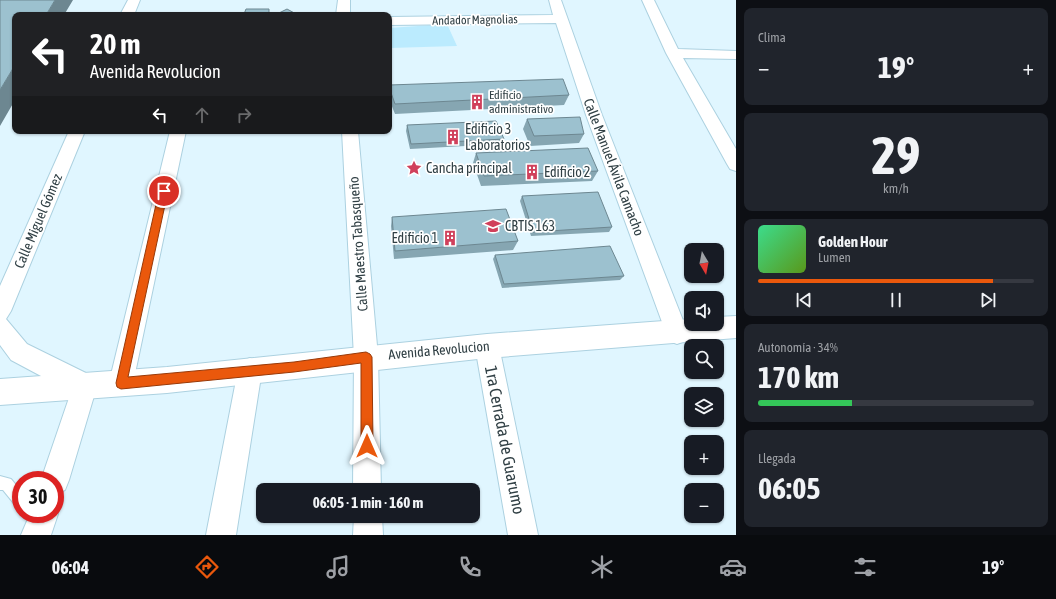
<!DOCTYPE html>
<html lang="es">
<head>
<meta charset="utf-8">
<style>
  :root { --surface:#171b24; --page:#20242c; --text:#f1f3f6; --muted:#9ea1a6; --line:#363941; --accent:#ea580c }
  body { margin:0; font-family:"Asap Condensed",sans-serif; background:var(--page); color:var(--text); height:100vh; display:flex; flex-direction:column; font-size:15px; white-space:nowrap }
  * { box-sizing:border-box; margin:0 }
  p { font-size:13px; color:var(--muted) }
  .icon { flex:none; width:22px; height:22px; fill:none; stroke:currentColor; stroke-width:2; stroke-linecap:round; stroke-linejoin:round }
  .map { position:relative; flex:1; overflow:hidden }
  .panel { display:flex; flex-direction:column; gap:8px; padding:8px; background:#0d0f14; width:320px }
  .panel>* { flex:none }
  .top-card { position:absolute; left:12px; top:12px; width:380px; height:122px; border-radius:8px; box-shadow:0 1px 3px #0004; background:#202124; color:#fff; overflow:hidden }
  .needle { width:26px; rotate:170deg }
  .tools { position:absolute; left:684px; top:243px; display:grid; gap:8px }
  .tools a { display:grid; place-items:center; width:40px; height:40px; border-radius:8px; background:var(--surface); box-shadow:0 1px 3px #0004; font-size:20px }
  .speed { position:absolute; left:12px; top:471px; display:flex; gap:8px; font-size:20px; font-weight:700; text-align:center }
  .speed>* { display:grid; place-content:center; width:52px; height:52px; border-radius:50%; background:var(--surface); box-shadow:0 1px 3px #0004; line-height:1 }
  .speed .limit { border:6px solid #d22; background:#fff; color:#111 }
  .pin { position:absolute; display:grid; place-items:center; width:34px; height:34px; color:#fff; margin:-17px; border:2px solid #fff; border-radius:50%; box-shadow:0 1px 4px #0007 }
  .me { position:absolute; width:44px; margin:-22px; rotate:0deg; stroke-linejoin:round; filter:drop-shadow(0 0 3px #0008) }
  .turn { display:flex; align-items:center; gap:14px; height:84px; padding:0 12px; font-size:18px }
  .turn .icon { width:52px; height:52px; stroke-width:2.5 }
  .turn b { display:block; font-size:28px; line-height:34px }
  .lanes { display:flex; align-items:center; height:38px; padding:0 12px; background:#0003; justify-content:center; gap:20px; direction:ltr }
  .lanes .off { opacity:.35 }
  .big { font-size:30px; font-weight:700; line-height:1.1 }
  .panel .tile { flex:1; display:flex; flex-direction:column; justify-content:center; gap:6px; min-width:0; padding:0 14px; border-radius:8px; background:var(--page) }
  .panel .dial { align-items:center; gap:0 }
  .dial b { font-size:52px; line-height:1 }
  .song { display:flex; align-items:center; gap:12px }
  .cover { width:48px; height:48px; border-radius:6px; background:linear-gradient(135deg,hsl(150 70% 55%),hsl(90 70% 35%)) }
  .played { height:4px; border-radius:2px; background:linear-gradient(90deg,var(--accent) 85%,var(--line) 85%) }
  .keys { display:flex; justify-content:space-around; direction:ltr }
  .heat { display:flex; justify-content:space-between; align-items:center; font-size:22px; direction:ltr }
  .charge { height:6px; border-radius:3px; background:linear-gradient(90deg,#34c759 34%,var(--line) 0) }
  .trip { position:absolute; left:256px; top:483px; width:224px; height:40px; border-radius:8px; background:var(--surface); box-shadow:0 1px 3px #0004; font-weight:700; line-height:40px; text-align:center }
  .tab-bar { display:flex; height:64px; justify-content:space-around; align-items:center; background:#090b0e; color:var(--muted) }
  .tab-bar .icon { width:28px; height:28px }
  .tab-bar .current { color:var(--accent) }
  .tab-bar b { font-size:18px; color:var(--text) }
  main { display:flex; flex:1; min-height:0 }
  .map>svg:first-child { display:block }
  .green { fill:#bbebfe }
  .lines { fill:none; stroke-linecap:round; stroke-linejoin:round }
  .service-casing { stroke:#acd1e0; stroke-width:2 }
  .minor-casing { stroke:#acd1e0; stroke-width:2 }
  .tertiary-casing { stroke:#acd1e0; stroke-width:2 }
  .service { fill:#fff; fill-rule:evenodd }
  .minor { fill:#fff; fill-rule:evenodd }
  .tertiary { fill:#fff; fill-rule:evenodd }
  .wall { fill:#86a6b2 }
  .shaded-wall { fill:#6d8791 }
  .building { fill:#9cc1cf; stroke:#6d8791 }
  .route { fill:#ea580c; stroke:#983908 }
  .labels { text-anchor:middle; stroke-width:3.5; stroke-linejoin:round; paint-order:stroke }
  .far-street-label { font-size:12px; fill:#314045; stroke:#fff }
  .far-poi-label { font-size:12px; fill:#314045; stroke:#fff; text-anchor:start }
  .poi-label { font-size:14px; fill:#314045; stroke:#fff; text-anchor:start }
  .street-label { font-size:14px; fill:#314045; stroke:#fff }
  .near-street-label { font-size:17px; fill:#314045; stroke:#fff }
</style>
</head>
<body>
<main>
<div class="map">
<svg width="736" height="535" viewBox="0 0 736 535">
  <rect width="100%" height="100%" fill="#e0f6ff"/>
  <!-- green -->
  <path class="green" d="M447 24 457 46 390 48 389 28Z"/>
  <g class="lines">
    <defs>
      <path id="service" d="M0 476 11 479 21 491V508L16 506 3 490H0Z"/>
      <path id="minor" d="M128 0H140L134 15H120Z
        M338 0H350V15H336Z
        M549 0H561L602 115 688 333 685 341 677 344 669 341 666 333 586 115 556 23 389 25V17L553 15Z
        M642 0H654L678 49 736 51V59L683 58 736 149V171L730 169 727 164 666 53Z
        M69 131H85L11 311 6 319 27 344 94 377 97 386 69 480 65 490 55 494V480H41L71 392 11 360 0 345V286Z
        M170 131H186L133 383 130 392 121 395 112 392 109 383Z
        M342 131H358L378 357 381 490H353L354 357Z
        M487 335 495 338 499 346 538 535H508L475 346 479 338Z
        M250 358 259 362 262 370 236 535H206L238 370 241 362Z
        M55 506 58 514 51 535H21L30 514H55Z
        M354 516H382L383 535H353Z"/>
      <path id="tertiary" d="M736 316V338L487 358 167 393 0 405V379L167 367 487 334 691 319V324H717V317Z"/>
    </defs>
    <!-- service casing -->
    <use href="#service" class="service-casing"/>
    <!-- minor casing -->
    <use href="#minor" class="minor-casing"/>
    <!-- tertiary casing -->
    <use href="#tertiary" class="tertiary-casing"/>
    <!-- service -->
    <use href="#service" class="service"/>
    <!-- minor -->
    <use href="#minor" class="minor"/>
    <!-- tertiary -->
    <use href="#tertiary" class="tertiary"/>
  </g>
  <!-- wall -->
  <path class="wall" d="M389 85 569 95 564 105 395 114 389 99Z
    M527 119 584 134 579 143 530 146 523 129Z
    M407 125 504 139 502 144 410 149 406 131Z
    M476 153 598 171 592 181 481 186 473 163Z
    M522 196 612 227 609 232 531 236 520 201Z
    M392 217 518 241 513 250 394 259 391 226Z
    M495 255 624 276 620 280 502 288 493 259Z"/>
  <!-- shaded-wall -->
  <path class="shaded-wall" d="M55 0H73L64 15H46Z
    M15 65V100L0 126V90Z"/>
  <!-- building -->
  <path class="building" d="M0 0H55L46 15H15V65L0 90Z
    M246 9H269V15H208L244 14Z
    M287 9 298 15H275Z
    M563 79 569 95 395 104 389 87V85Z
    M580 117 584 134 534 136 527 119Z
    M496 121 504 139 411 144 407 125Z
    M588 148 598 171 484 176 476 153Z
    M598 192 612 227 533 232 522 196Z
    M506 209 518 241 395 251 392 217Z
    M610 246 624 276 504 284 495 255Z"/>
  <!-- route -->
  <path class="route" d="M164 188 168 191 128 377 294 362 366 352 370 354 372 357 373 446 371 450 367 452 363 450 361 446V363L294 372 121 389 117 387 116 383 159 191Z"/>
  <!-- icons -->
  <defs>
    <symbol id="building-bare" viewBox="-9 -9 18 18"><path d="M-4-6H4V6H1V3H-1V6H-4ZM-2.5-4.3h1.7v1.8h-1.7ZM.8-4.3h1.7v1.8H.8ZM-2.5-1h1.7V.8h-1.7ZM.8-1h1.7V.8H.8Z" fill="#d0405b" stroke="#fff" stroke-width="2.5" paint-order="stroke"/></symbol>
    <symbol id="sight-bare" viewBox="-9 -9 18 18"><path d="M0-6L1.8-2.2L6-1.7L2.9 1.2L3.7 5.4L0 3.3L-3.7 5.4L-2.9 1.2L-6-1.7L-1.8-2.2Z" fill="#d0405b" stroke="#fff" stroke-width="2.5" paint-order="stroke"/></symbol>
    <symbol id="university-bare" viewBox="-9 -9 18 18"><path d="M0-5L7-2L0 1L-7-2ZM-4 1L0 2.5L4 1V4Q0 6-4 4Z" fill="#d0405b" stroke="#fff" stroke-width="2.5" paint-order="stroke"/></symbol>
  </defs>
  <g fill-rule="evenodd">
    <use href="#building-bare" x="466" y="91" width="22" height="22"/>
    <use href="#building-bare" x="442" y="126" width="22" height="22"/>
    <use href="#sight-bare" x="403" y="157" width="22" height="22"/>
    <use href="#building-bare" x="521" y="161" width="22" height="22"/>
    <use href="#university-bare" x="482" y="215" width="22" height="22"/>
    <use href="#building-bare" x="439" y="227" width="22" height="22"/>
  </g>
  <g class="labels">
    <!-- far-street labels -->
    <g class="far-street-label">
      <text transform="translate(475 20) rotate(-1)" y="4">Andador Magnolias</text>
    </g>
    <!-- far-poi labels -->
    <g class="far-poi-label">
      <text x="489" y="99">Edificio<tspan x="489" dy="14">administrativo</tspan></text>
    </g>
    <!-- poi labels -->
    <g class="poi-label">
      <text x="465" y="134">Edificio 3<tspan x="465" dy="16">Laboratorios</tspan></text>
      <text x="426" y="173">Cancha principal</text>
      <text x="544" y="177">Edificio 2</text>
      <text x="505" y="231">CBTIS 163</text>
      <text x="438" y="243" text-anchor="end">Edificio 1</text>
    </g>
    <!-- street labels -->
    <g class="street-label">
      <text transform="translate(614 167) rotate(69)" y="5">Calle Manuel Ávila Camacho</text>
      <text transform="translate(38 221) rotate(-67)" y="5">Calle Miguel Gómez</text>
      <text transform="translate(358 244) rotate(-94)" y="5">Calle Maestro Tabasqueño</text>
      <text transform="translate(439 350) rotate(-5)" y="5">Avenida Revolucion</text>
    </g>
    <!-- near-street labels -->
    <g class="near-street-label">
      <text transform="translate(505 440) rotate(79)" y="6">1ra Cerrada de Guarumo</text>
    </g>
  </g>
</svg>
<div class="tools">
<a><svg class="needle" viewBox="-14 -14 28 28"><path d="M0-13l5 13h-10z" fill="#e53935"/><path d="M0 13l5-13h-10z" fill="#9ea1a6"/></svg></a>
<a><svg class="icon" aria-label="sound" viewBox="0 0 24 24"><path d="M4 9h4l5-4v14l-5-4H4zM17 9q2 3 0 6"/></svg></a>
<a><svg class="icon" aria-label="search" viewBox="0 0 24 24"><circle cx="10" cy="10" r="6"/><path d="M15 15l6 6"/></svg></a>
<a><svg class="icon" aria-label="layers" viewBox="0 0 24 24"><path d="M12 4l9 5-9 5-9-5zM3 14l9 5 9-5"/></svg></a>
<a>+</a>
<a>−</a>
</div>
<div class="speed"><div class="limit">30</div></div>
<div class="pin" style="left:164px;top:191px;background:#d93025"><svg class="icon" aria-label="arrive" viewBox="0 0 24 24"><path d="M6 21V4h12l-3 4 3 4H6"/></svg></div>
<svg class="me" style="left:367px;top:446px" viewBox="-20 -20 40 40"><path d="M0-17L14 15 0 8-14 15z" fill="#ea580c" stroke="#fff" stroke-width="4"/></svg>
<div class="trip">06:05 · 1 min · 160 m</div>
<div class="top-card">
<div class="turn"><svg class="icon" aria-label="left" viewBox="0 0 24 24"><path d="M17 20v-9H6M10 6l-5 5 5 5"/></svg><div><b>20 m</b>Avenida Revolucion</div></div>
<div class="lanes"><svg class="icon" aria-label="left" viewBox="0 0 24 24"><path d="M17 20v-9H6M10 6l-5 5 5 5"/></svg><svg class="icon off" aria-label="ahead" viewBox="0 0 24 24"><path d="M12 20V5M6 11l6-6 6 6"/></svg><svg class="icon off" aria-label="right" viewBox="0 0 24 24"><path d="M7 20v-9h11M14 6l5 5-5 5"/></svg></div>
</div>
</div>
<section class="panel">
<div class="tile"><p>Clima</p>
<div class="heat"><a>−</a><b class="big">19°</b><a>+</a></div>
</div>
<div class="tile dial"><b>29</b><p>km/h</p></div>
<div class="tile">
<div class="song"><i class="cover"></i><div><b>Golden Hour</b><p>Lumen</p></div></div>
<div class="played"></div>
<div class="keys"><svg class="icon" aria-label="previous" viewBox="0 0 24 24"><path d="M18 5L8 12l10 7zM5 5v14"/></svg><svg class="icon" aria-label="pause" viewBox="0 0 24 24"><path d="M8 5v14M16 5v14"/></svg><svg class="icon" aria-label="next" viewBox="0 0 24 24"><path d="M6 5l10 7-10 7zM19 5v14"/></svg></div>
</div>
<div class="tile"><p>Autonomía · 34%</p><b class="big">170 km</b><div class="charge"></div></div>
<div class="tile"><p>Llegada</p><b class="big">06:05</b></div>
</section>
</main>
<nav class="tab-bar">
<b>06:04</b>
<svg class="icon current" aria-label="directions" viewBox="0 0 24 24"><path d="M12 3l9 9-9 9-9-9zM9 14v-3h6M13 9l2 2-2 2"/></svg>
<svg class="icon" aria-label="music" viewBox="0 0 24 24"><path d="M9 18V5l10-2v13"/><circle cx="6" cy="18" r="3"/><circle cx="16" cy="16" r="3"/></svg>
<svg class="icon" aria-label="phone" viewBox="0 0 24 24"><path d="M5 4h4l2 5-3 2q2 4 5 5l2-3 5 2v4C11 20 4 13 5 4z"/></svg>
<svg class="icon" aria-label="climate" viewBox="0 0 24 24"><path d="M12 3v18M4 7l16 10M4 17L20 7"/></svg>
<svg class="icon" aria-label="car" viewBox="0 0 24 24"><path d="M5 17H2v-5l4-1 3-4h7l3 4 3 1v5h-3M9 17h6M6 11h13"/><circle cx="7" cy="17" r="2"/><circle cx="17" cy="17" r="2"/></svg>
<svg class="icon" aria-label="filters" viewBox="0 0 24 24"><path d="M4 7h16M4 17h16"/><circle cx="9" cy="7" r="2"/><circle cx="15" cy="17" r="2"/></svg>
<b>19°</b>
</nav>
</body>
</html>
